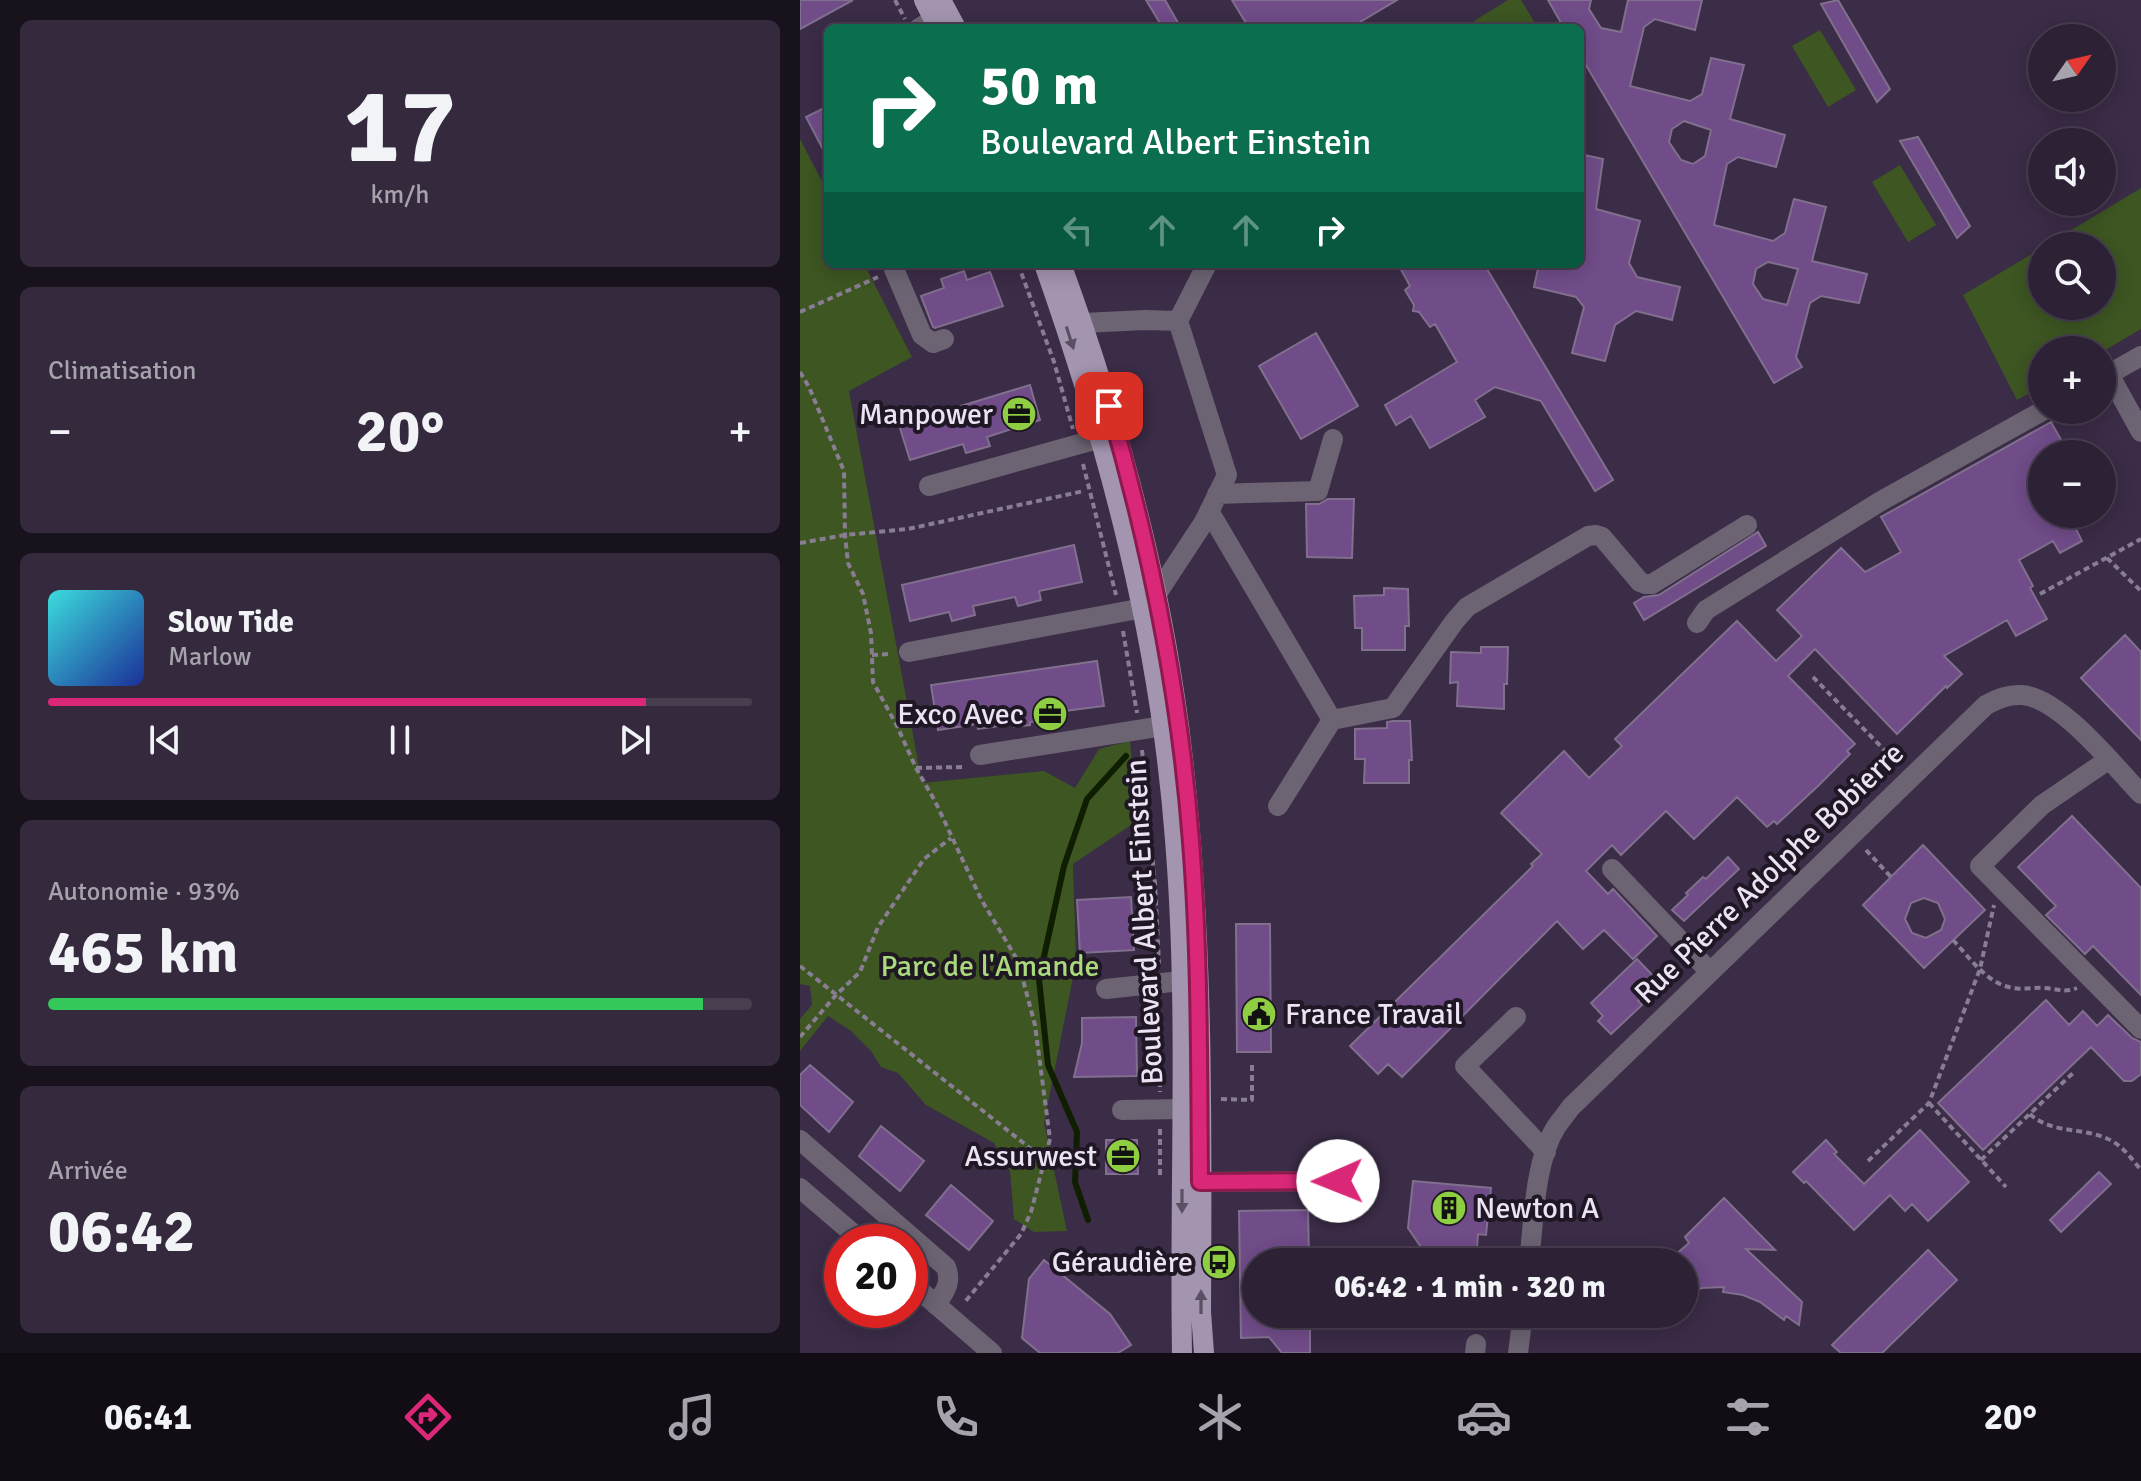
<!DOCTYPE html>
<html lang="fr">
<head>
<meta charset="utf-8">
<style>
  :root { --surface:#2c2135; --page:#34293d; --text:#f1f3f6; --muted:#a6a3ad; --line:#483e50; --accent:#db2777 }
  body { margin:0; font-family:Signika,sans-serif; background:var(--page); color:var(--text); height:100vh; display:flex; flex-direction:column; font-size:30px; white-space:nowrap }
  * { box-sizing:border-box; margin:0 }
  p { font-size:26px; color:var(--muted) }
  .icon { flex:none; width:44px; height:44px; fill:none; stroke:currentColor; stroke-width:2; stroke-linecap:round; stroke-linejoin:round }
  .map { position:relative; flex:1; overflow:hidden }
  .drawer { display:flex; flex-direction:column; gap:20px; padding:20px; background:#18121d; width:800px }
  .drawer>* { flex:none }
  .hud { position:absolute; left:24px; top:24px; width:760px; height:244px; border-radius:12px; box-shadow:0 4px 20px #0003,0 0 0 2px var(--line); background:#0b6e4f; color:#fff; overflow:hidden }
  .needle { width:52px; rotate:56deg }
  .buttons { position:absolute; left:1228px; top:24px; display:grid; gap:16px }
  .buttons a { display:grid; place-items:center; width:88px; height:88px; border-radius:50%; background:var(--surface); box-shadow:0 4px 20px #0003,0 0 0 2px var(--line); font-size:40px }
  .speed { position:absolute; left:24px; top:1224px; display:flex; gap:16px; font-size:40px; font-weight:700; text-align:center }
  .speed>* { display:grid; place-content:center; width:104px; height:104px; border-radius:50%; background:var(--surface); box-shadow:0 4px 20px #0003,0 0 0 2px var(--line); line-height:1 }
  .speed .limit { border:12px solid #d22; background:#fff; color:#111 }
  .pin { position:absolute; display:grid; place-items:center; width:68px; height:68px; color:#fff; margin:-34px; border-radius:16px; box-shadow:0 4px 12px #0006 }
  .me { position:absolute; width:88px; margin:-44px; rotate:269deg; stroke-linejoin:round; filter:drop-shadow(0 0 6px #0008) }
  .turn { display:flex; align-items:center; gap:28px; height:168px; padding:0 24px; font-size:36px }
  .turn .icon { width:104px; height:104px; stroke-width:2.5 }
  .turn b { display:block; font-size:56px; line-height:68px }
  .lanes { display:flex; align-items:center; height:76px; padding:0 24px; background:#0003; justify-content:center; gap:40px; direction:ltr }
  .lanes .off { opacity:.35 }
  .big { font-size:60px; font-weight:700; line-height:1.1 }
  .drawer .card { flex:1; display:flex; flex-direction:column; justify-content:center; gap:12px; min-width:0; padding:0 28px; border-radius:12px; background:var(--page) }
  .drawer .dial { align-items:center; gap:0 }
  .dial b { font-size:104px; line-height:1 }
  .song { display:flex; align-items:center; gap:24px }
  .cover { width:96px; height:96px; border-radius:12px; background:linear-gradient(135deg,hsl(180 70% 55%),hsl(230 70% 35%)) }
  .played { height:8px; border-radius:4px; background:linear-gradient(90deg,var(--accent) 85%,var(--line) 85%) }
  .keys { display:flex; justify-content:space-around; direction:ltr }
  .heat { display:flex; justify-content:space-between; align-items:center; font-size:44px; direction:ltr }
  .charge { height:12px; border-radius:6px; background:linear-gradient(90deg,#34c759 93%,var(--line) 0) }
  .trip { position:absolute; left:442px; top:1248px; width:456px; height:80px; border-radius:40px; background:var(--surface); box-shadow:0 4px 20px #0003,0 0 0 2px var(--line); font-weight:700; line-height:80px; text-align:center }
  .menu { display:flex; height:128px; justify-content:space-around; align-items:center; background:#120d15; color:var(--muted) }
  .menu .icon { width:56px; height:56px }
  .menu .selected { color:var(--accent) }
  .menu b { font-size:36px; color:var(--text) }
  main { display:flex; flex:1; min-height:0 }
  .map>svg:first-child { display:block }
  .green { fill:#3d5622 }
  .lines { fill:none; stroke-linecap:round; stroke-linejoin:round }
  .stream { stroke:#0f1e00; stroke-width:6 }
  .building { fill:#704c89; stroke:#806f8d; stroke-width:2; fill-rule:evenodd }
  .path { stroke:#897d93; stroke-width:4; stroke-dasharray:6 4; stroke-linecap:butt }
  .minor { stroke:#6c6472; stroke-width:20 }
  .major { stroke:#a394af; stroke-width:20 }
  .oneway { fill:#5a5063 }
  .route-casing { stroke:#8e194d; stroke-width:20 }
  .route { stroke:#db2777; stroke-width:14 }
  .labels { text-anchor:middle; stroke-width:8; stroke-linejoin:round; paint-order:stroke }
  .poi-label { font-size:30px; fill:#ebe2f3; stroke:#1f1824; text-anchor:end }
  .street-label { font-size:30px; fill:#ebe2f3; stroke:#1f1824 }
  .park-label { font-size:30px; fill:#abda7c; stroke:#1f1824 }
</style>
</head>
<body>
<main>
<section class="drawer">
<div class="card dial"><b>17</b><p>km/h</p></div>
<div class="card"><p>Climatisation</p>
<div class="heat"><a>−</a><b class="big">20°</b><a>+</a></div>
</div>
<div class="card">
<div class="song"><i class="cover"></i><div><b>Slow Tide</b><p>Marlow</p></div></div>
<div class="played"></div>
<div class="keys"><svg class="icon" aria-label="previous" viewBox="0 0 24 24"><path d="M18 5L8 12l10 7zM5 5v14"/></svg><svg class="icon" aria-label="pause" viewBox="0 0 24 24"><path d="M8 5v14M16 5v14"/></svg><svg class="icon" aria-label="next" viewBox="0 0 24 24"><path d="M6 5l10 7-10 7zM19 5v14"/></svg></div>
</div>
<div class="card"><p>Autonomie · 93%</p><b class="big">465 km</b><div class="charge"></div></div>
<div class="card"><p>Arrivée</p><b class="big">06:42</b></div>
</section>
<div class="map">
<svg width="1341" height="1353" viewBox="0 0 1341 1353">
  <rect width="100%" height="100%" fill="#3b2c47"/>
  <!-- green -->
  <path class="green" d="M708 0H721L738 28H673L674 21Z
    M1020 30 1056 90 1028 107 992 46Z
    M0 139 28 193V264H64L112 357 49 391 122 783 244 771 275 788 299 749 330 741 337 821 273 864 276 962 244 1123 267 1231 234 1232 214 1219 210 1171 194 1143 126 1105 98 1073 81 1067 71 1051 51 1031 28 1016 0 1051V1019L12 1005 10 986 0 984Z
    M1100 165 1136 225 1108 242 1072 182Z
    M1341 188V329L1302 352V350H1242V386L1217 400 1163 295 1242 248V306H1302V246H1245Z"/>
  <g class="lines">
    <!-- stream -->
    <path class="stream" d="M288 1220 275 1182 277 1132 248 1065 239 979 264 866 287 799 326 756"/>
  </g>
  <!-- building -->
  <path class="building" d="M0 0H53L0 29Z
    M346 0H365L381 28H363Z
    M432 0H597L550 28H449Z
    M748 0H791L789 9 801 28 821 32 828 0H902L895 30 855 19 844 27 830 86 890 101 902 94 911 58 944 65 930 119 985 135 976 167 938 157 927 164 914 225 973 241 985 233 994 199 1026 207 1012 261 1067 274 1059 303 1021 296 1010 303 996 357 1002 367 974 383 780 55V28H764ZM884 121 911 130 905 156 893 164 881 160 869 142 872 129ZM968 262 998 269 987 305 963 299 953 284 956 269Z
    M1038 0 1090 89 1077 102 1021 4Z
    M28 106V159L6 117Z
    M1118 137 1170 226 1157 238 1100 141Z
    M780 154 803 159 796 209 840 221 829 263 837 277 880 287 872 320 836 311 815 325 805 361 772 353 784 307 776 297 734 287 739 264H780Z
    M598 264H684L813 480 795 491 741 401 695 387 675 400 685 417 630 448 611 416 596 425 585 405 657 362 635 324 630 327 619 312 613 311 614 305 605 290 610 286Z
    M164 271 167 280 190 272 203 306 135 328 133 327 121 296 144 288 141 279Z
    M516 333 558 406 501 439 459 366Z
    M230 385 240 420 187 437 190 446 166 453 163 444 110 460 99 425Z
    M1251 422 1269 454H1242V514H1298L1275 527 1282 541 1260 553 1253 541 1219 560 1233 586 1230 588 1247 619 1216 636 1207 620 1144 656 1162 674 1147 688 1146 686 1097 734 1015 649 988 676 1055 744 1047 751 1050 754 1018 786 977 824 974 821 967 827 937 797 894 839 866 811 821 855 812 845 786 871 808 894 813 889 857 936 833 959 804 930 783 949 757 921 602 1077 588 1064 578 1074 550 1046 733 866 731 864 742 854 701 813 764 751 789 778 822 746 815 739 937 621 976 661 1002 636 977 610 1041 548 1065 572 1101 552 1081 517Z
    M528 499H554L552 558 507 557 506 504H519Z
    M958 532 966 546 844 620 834 603 844 597 859 595Z
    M274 545 282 582 239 591 241 600 218 606 215 597 173 606 175 615 152 621 149 612 110 621 102 585Z
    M584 588 608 589 609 626H605V650H562V628H555L554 596 584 595Z
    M1325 635 1341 652V740L1281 678Z
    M681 647H708L707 684H704V709L657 706 658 682 650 683 651 652 681 653Z
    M297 661 304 706 265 711V717L230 722V725L214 727V724L178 729 177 724 138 730 131 685Z
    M593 721H610L612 760H609V783H564L565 759H555V729L587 728V722Z
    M1272 816 1341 888V995L1293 946 1285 954 1246 915 1256 906 1218 867Z
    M1123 845 1185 910 1124 968 1063 905ZM1124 898 1138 903 1145 919 1141 930 1126 938 1112 933 1105 919 1111 903Z
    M928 857 939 869 884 921 872 910 888 895 886 893 903 877 906 879Z
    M331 897 334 950 280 953 277 900Z
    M436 924H470L471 1052H437Z
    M837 959 858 981 838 1001 842 1005 811 1034 798 1021 803 1016 791 1003Z
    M1246 1000 1269 1025 1283 1011 1297 1026 1308 1015 1332 1038 1341 1042V1074L1332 1081H1324L1291 1047 1183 1150 1138 1103Z
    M336 1017 337 1076 274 1077 282 1043V1018Z
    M10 1065 53 1102 29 1132 0 1105V1075Z
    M81 1126 124 1161 100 1191 59 1156Z
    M1120 1130 1169 1182 1128 1221 1112 1204 1105 1211 1090 1195 1054 1230 1006 1181 1004 1183 993 1172 1026 1140 1037 1152 1034 1154 1064 1184Z
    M306 1140H337L338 1174H306Z
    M1299 1172 1311 1184 1261 1232 1250 1220Z
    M613 1181 691 1188 686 1235 678 1234 676 1262H631L608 1228Z
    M151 1185 193 1221 169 1250 126 1215Z
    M924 1198 975 1250 946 1249 1002 1302 999 1325 986 1316 984 1320 960 1302 943 1295 923 1292 924 1287 902 1288 884 1295V1262H867L889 1243 885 1237Z
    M508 1210 509 1258H478V1262H456V1314H510V1353H482L469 1337 441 1338 439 1211Z
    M1128 1250 1157 1280 1082 1353H1041L1032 1345Z
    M244 1260 310 1314 331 1345 318 1353H240L222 1338 229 1279Z"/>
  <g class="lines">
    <!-- path -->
    <path class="path" d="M95 0 105 19
      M218 264 254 362 273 429
      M0 312 78 277
      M0 372 9 387 44 471 45 535 48 563 63 594 71 633 73 682 97 726 116 768 135 801 181 899 218 961 235 1025 250 1139 231 1212 221 1234 164 1303
      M283 464 316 595
      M0 543 45 535 108 529 284 491
      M1307 558 1341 591
      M1240 594 1341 539
      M323 631 337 713
      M72 655 90 654
      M1013 677 1098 764
      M342 750 355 883 359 964
      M116 768 162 767 165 765
      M1066 850 1091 877
      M1153 940C1170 958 1187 984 1213 988 1223 990 1234 987 1245 988 1257 989 1265 993 1277 988
      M0 966 245 1160
      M360 1001V1092
      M0 1037 36 995 60 972 78 927 124 859 151 838
      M421 1099 452 1100V1061
      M1129 1103 1206 1187
      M1230 1114C1251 1134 1283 1127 1308 1139 1322 1145 1331 1158 1341 1170
      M360 1129V1176
      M1181 1160 1273 1073
      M1068 1161 1129 1103 1180 969 1194 905"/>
    <!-- minor -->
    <path class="minor" d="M119 28 134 19
      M94 269 122 335 133 343 144 339
      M378 321 407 264
      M283 323 345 320 378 321 427 475 404 522 356 595
      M1309 374 1341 432
      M1302 378 1341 356
      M129 486 301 438
      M417 494 518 491 533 439
      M409 511 532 720 478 806
      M897 623 906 610 1081 501 1244 410
      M109 652 343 608
      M532 720 593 708 654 622 667 607 788 536 796 535 802 537 840 582 845 584H852L947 525
      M180 755 363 726
      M1308 760 1242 805 1180 866 1341 1029
      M812 869 910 972
      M306 989 381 981
      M716 1017 665 1066 746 1152
      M322 1110 382 1109
      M0 1140 146 1267C152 1283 145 1291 136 1305
      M400 1182 538 1181
      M0 1188 63 1242
      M729 1262C734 1221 734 1163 756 1127 761 1120 766 1114 771 1107L1186 705C1198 699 1208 694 1222 695 1261 698 1314 766 1341 794
      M110 1282 192 1353
      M675 1353 676 1344
      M718 1353 723 1314"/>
    <!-- major -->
    <path class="major" d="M124 0 138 28
      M141 0 156 28
      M244 264C310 451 360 641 375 840 389 1010 379 1182 382 1353
      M261 264C316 414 358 568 379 726 404 920 402 1117 401 1312L404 1353"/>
  </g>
  <!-- one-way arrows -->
  <defs><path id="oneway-solid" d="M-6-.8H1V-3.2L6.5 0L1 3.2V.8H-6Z" transform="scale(2)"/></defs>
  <g class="oneway">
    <use href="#oneway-solid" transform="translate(270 338) rotate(72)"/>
    <use href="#oneway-solid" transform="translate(382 1201) rotate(90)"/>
    <use href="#oneway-solid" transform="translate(401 1302) rotate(-90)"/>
  </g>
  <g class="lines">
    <defs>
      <path id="route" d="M309 406C350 547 380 695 391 842 400 955 399 1069 400 1182L538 1181"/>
    </defs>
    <!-- route casing -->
    <use href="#route" class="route-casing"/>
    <!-- route -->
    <use href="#route" class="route"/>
  </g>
  <!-- icons -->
  <defs>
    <symbol id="office-disc" viewBox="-11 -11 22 22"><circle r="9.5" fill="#8fcd42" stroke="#1f1824"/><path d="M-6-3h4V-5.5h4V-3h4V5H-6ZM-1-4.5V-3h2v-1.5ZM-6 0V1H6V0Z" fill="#111"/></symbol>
    <symbol id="civic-disc" viewBox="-11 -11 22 22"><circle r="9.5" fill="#8fcd42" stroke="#1f1824"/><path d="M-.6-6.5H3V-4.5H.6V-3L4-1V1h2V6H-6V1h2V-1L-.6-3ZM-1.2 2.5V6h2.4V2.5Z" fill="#111"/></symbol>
    <symbol id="building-disc" viewBox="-11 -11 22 22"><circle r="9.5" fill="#8fcd42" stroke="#1f1824"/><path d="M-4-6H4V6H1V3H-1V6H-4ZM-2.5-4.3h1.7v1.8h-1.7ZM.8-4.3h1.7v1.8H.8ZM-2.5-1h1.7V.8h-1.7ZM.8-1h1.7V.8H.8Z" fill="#111"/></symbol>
    <symbol id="bus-disc" viewBox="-11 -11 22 22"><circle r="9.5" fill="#8fcd42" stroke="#1f1824"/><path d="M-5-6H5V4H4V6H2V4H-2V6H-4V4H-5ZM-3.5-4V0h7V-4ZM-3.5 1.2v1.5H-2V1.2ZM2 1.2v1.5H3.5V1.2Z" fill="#111"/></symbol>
  </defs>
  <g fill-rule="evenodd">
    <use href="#office-disc" x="199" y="394" width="40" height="40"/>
    <use href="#office-disc" x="230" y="694" width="40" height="40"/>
    <use href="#civic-disc" x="439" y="994" width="40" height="40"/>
    <use href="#office-disc" x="303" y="1136" width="40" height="40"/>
    <use href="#building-disc" x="629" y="1188" width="40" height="40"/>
    <use href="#bus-disc" x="399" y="1242" width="40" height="40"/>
  </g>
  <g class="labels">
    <!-- poi labels -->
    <g class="poi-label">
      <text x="193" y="424">Manpower</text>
      <text x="224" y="724">Exco Avec</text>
      <text x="485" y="1024" text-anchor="start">France Travail</text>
      <text x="297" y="1166">Assurwest</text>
      <text x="675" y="1218" text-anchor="start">Newton A</text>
      <text x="393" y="1272">Géraudière</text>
    </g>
    <!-- street labels -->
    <g class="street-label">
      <text transform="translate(969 873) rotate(-44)" y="10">Rue Pierre Adolphe Bobierre</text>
      <text transform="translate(344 922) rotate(-93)" y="10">Boulevard Albert Einstein</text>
    </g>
    <!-- park labels -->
    <g class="park-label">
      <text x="190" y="976">Parc de l'Amande</text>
    </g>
  </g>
</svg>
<div class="buttons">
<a><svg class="needle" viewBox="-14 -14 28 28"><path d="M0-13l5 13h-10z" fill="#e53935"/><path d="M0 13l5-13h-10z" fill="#a6a3ad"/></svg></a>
<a><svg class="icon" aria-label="sound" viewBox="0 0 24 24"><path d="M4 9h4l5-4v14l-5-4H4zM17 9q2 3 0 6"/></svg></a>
<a><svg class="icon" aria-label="search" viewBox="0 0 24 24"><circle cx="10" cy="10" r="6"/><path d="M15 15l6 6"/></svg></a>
<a>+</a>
<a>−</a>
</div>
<div class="speed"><div class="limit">20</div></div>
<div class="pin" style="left:309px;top:406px;background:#d93025"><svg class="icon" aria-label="arrive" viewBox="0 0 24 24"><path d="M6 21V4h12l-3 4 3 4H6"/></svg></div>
<svg class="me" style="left:538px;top:1181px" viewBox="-20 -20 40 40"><circle r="19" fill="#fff"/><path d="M0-13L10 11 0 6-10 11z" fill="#db2777"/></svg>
<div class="trip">06:42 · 1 min · 320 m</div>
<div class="hud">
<div class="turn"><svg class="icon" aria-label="right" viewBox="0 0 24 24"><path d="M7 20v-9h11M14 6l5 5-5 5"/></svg><div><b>50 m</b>Boulevard Albert Einstein</div></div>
<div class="lanes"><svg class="icon off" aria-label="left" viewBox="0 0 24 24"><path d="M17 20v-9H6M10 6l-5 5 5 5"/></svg><svg class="icon off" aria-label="ahead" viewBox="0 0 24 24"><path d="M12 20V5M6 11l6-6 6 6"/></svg><svg class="icon off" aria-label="ahead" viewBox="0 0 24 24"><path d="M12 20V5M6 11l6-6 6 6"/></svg><svg class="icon" aria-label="right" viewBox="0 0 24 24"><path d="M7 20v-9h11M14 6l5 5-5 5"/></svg></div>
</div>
</div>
</main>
<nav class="menu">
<b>06:41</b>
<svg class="icon selected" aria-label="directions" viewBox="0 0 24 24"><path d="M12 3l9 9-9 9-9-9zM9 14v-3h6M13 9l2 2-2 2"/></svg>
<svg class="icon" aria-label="music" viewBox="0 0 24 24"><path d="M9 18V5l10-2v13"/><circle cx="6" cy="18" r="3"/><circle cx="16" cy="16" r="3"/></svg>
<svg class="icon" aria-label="phone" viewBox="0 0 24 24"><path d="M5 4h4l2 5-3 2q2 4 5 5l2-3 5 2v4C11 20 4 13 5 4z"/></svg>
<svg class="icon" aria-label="climate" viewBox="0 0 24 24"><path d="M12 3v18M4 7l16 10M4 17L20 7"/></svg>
<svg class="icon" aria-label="car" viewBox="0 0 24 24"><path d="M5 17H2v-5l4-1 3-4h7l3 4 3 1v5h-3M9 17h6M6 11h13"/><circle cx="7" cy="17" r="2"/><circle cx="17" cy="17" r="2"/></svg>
<svg class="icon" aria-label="filters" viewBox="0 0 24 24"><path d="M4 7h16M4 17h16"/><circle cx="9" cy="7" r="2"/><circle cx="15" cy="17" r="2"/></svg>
<b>20°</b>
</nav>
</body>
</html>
